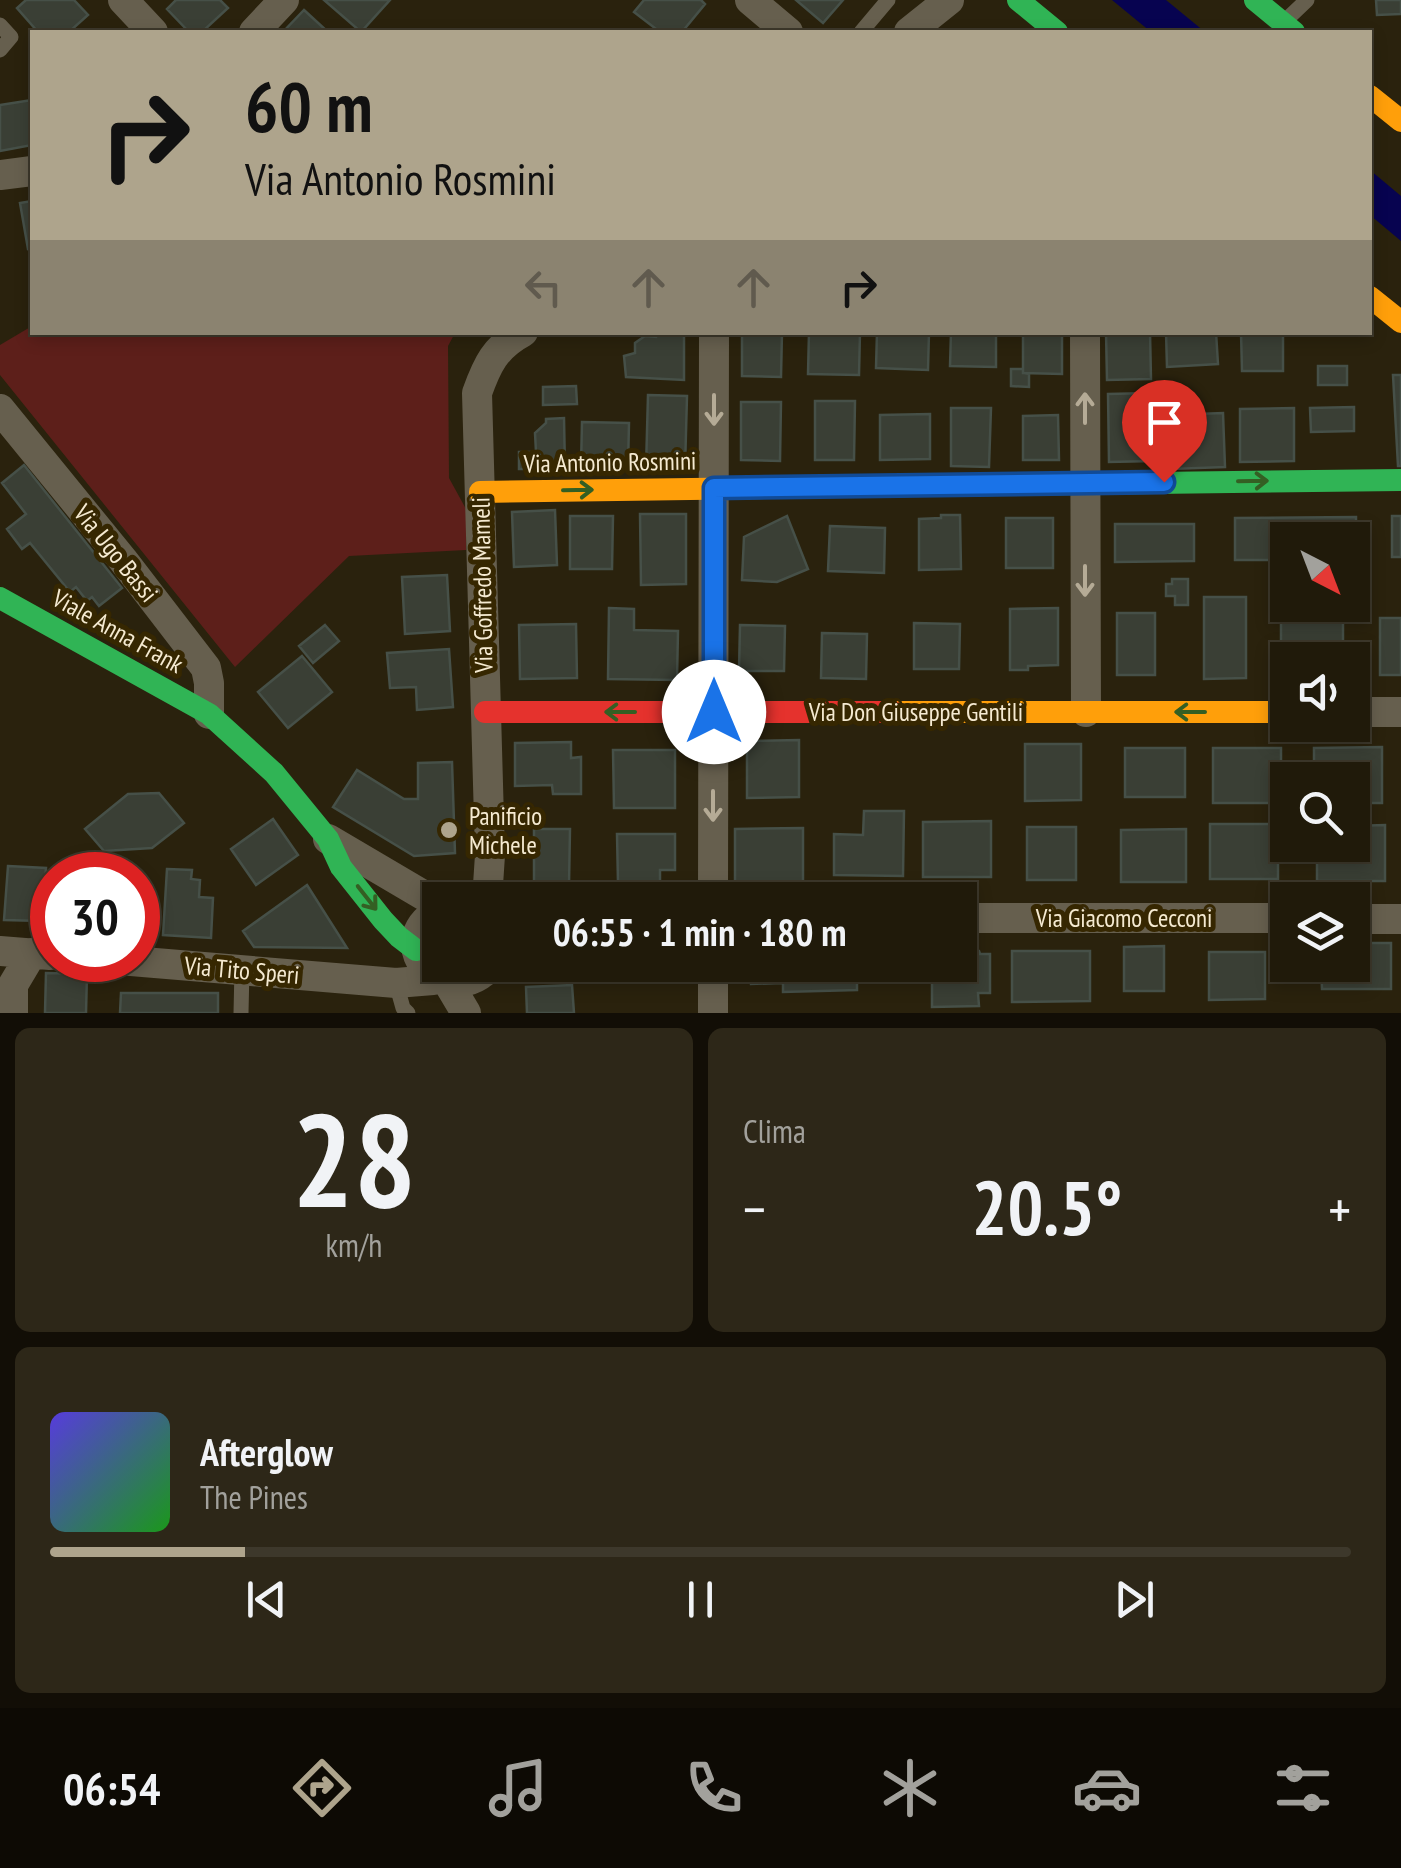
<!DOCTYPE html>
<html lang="it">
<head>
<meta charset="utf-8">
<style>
  :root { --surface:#201a0a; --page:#2d2718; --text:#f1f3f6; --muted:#a2a19c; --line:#3d382b; --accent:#aea48c }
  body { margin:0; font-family:"PT Sans Narrow",sans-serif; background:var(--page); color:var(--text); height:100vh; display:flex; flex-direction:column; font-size:38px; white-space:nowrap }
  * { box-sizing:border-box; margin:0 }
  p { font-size:32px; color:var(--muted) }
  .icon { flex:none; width:55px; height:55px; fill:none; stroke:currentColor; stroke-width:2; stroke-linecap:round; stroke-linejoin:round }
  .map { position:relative; height:1013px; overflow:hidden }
  .sheet { display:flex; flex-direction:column; gap:15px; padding:15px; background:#120e06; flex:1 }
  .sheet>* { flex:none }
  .top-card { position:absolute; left:30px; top:30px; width:1342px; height:305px; border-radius:0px; box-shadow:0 5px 15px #0003,0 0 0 2px var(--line); background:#aea48c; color:#111; overflow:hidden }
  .needle { width:65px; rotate:138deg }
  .controls { position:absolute; left:1270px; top:522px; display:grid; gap:20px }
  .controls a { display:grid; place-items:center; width:100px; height:100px; border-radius:0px; background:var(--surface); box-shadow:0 5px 15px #0003,0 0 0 2px var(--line); font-size:50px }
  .speed { position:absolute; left:30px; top:852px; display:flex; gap:20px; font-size:50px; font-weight:700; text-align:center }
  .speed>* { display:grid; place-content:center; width:130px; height:130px; border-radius:50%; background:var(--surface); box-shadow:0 5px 15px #0003,0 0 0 2px var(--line); line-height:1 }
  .speed .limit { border:15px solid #d22; background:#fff; color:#111 }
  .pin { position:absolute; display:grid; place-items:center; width:85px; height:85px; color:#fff; margin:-102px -42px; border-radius:50% 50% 50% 0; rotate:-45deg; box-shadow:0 0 10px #0007 }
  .pin .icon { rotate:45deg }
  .me { position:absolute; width:110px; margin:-55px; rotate:0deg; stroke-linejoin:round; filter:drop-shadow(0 0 8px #0008) }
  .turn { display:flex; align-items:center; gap:35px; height:210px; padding:0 50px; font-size:45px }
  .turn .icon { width:130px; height:130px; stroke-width:2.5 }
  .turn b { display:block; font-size:70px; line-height:85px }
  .lanes { display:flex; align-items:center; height:95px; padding:0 50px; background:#0003; justify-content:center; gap:50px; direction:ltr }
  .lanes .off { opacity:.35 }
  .big { font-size:75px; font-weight:700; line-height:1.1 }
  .sheet .card { flex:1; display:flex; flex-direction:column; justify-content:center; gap:15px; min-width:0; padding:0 35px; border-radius:15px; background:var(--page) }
  .sheet .dial { align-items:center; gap:0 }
  .dial b { font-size:130px; line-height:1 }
  .song { display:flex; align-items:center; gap:30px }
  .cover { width:120px; height:120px; border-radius:15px; background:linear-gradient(135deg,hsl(250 70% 55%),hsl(120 70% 35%)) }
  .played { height:10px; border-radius:5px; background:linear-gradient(90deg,var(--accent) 15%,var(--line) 15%) }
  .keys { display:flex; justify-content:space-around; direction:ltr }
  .heat { display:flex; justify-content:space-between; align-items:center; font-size:55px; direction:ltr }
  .sheet .tiles { flex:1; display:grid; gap:15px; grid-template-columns:1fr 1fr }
  .card:last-child { grid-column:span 2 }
  .trip { position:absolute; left:422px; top:882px; width:555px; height:100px; border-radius:0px; background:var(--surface); box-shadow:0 5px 15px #0003,0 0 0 2px var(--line); font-weight:700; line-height:100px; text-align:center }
  .tab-bar { display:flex; height:160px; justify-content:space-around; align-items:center; background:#0d0a04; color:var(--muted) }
  .tab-bar .icon { width:70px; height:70px }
  .tab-bar .current { color:var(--accent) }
  .tab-bar b { font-size:45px; color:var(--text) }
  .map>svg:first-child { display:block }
  .green { fill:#5d1f1a }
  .water { fill:#070350 }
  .building { fill:#3a3f35; stroke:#465048; stroke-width:2.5 }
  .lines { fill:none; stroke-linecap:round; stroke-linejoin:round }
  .lane { stroke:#665f4e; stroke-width:15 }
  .street { stroke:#665f4e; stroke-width:30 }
  .fast { stroke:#30b455; stroke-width:22 }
  .slow { stroke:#ff9f0a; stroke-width:22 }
  .jam { stroke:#e5322d; stroke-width:22 }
  .oneway { stroke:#b5ab96 }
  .oneway2 { stroke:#345f23 }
  .route-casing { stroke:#114b97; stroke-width:25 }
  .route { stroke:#1a73e8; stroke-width:18 }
  .poi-dot { fill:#aea48c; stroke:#362701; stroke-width:4 }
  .labels { text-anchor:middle; stroke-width:10; stroke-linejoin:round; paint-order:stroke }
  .street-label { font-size:25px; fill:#f5ead1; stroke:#362701 }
  .poi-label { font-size:25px; fill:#f5ead1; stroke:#362701; text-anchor:start }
</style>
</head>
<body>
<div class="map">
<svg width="1401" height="1013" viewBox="0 0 1401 1013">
  <rect width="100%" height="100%" fill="#2a220d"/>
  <!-- green -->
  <path class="green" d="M32 326V332L455 333 448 346 449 478 466 509V550L349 556 235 667 0 375V345Z"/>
  <!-- water -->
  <path class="water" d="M1112 0H1166L1205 32H1151Z
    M1370 170 1401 196V241L1370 215Z"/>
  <!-- building -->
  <path class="building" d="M26 0H74L88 15 69 32H38L17 8Z
    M176 0H220L228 8 202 32H189L167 9Z
    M324 0H390L361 32Z
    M644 0H701L705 4 682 32H660L634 12Z
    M796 0H843L823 23Z
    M1376 0H1401V14L1377 15Z
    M304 10 328 32H283Z
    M32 100V145L0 151V105Z
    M32 201V248L28 249 20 203Z
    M656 332H684V380L626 377 624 356 635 353V343L645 336 656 337Z
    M742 332H782L781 377 742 376Z
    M809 332H860L859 375 808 374Z
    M877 332H929L928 370 876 368Z
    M951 332H996V367L950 366Z
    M1023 332H1062V374L1023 373Z
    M1106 332H1150L1151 379 1107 380Z
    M1166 332H1216L1218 364 1167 367Z
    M1241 332H1283V371H1242Z
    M1318 366H1347V385H1318Z
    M1011 369H1023V373L1029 374V387L1011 386Z
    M1393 375H1401V466H1398Z
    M576 386 577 404 543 405V387Z
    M1152 393 1153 461 1109 462 1108 394Z
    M648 395 687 396 685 469 646 468Z
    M815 401H855L854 460H815Z
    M741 402H781L780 461 741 460Z
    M1354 407V431L1311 432 1310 408Z
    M951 408H991L989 467 951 466Z
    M1294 408V461L1240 462V409Z
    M1223 413 1225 467 1171 469 1169 415Z
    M930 414V459L880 460V415Z
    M1058 415 1059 460H1023V416Z
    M564 418 565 469H519V452H536L535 433 546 423V419Z
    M582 422 629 423 628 467 581 466Z
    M24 465 122 588 99 606 92 597 87 601 76 587 70 592 30 543 22 549 7 529 26 514 2 483Z
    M555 510 557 565 514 567 512 512Z
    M640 514H686V584L641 585Z
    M941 515H960L961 569 919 570V519L941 518Z
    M570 516H613L612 569H570Z
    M787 516 808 569 777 582 742 580 744 537Z
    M1392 516H1401V557H1392Z
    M1356 517V559H1352V540H1288V560H1235V518Z
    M1006 518H1053V568H1006Z
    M1115 524H1194V561L1115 562Z
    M830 526 885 528 884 573 828 571Z
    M447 575 450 631 405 634 402 577Z
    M1172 579H1188V605H1175V596H1166V584H1172Z
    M1204 597H1246V678L1204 679Z
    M609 608 634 609V630L678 631 677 680 608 679Z
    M1058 608V665L1028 666V670H1010V609Z
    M1117 613H1155V675H1117Z
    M1281 615H1343V660H1288V681H1281Z
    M1380 618H1401V675H1380Z
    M914 623 960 624 959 669H914Z
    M576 624 577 678 520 679 519 625Z
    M325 625 339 641 313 663 299 646Z
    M740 625 785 626 784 671H739Z
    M822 633 867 634 866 679 821 678Z
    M449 649 453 707 417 710 416 687 390 688 387 653Z
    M302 656 332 692 288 728 258 692Z
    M799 740V797L747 798V741Z
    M571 742V758L581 757V794H553L552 785 515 786V743Z
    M1025 744H1081V800L1025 801Z
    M1382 747V803H1352V780H1314V748Z
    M1125 748H1185V797H1125Z
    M1213 748H1281V803H1213Z
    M613 750H675V808H614Z
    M452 762 455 853 414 856 333 807 357 770 404 799H418V763Z
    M159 793 184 823 152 848 104 851 85 829 128 794Z
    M864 811H904L903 876 834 875V834L863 835Z
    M273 819 298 855 256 885 231 849Z
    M991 821V877H923V822Z
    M1210 824H1278V879H1210Z
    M1385 825V881H1317V845H1352V826Z
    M1027 827H1076V880H1027Z
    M803 828V884H735V829Z
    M534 829H570L569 885H534Z
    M1186 829V882H1121V830Z
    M617 834H675V870H660V883H618Z
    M8 866 46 868 41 921 4 920Z
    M167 869 192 870 191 879 200 880 199 897 213 898 211 938 163 935Z
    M307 885 347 948 254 947 243 931Z
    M1352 943H1391V989H1322L1321 965H1352Z
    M1164 946V991H1124V947Z
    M979 951 980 954H990V993H978L979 1006 932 1007V965H960V952Z
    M1012 951H1090V1001L1012 1002Z
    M1209 952H1265V999L1209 1000Z
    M529 965H572V971H529Z
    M630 965H676V981H630Z
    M750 965H848V968H857V990L783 992V983L751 984Z
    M46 973 87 974 86 1013H45Z
    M572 985 574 1013H527L526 987Z
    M121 993H218V1013H120Z"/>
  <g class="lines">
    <!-- lane -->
    <path class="lane" d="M1286 20 1307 0
      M0 25 11 37 0 50
      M861 32 888 0
      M396 983 403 1008 408 1013
      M241 1013 242 969"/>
    <!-- street -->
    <path class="street" d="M123 0 153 32
      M750 0 788 32
      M254 32 284 0
      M909 32 949 0
      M0 175 32 171
      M1085 332 1086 712
      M0 409 123 560 206 668 209 683V714
      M1352 712H1401
      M328 839 440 905
      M487 900 490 855 477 393C487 365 495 347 523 332
      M713 900 714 332
      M440 910C378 946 451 1013 491 965
      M960 918H1288
      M1352 919H1401
      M0 951 50 955
      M119 960 396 983 433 980
      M450 986 466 1013
      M13 1013V985L32 953
      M713 1013V965"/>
    <!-- fast -->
    <path class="fast" d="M1018 0 1057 32
      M1255 0 1294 32
      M828 487 1401 480
      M0 598 209 714 274 773 328 839 341 867 383 920 399 937 416 950"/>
    <!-- slow -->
    <path class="slow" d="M1370 96 1401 121
      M1370 297 1401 322
      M480 492 828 487
      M893 712H1288"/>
    <!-- jam -->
    <path class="jam" d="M485 712H893"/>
  </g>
  <!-- one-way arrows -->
  <defs><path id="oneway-shaft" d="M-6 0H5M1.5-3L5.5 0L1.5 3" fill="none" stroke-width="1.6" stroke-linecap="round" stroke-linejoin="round" transform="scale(2.5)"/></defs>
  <g class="oneway">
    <use href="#oneway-shaft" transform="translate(1085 408) rotate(-90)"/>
    <use href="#oneway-shaft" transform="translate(714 410) rotate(90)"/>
    <use href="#oneway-shaft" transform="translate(1085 581) rotate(90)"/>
    <use href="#oneway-shaft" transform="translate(713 806) rotate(90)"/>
  </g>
  <g class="oneway2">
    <use href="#oneway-shaft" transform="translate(1253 481) rotate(-1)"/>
    <use href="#oneway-shaft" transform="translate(578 490) rotate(-1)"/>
    <use href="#oneway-shaft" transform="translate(620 712) rotate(-180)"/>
    <use href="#oneway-shaft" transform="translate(1190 712) rotate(180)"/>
    <use href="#oneway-shaft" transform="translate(367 898) rotate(52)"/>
  </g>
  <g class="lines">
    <defs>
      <path id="route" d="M714 712V488L1164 482"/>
    </defs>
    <!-- route casing -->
    <use href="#route" class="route-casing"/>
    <!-- route -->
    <use href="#route" class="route"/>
  </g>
  <!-- markers -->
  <circle class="poi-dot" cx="449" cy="830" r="10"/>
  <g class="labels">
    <!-- street labels -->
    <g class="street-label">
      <text transform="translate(610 462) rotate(-1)" y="9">Via Antonio Rosmini</text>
      <text transform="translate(116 553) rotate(51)" y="9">Via Ugo Bassi</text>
      <text transform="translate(482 585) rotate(-91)" y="9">Via Goffredo Mameli</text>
      <text transform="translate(118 631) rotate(29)" y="9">Viale Anna Frank</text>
      <text x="916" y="721">Via Don Giuseppe Gentili</text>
      <text x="1124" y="927">Via Giacomo Cecconi</text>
      <text transform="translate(242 970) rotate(5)" y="9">Via Tito Speri</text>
    </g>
    <!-- poi labels -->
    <g class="poi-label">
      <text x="469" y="825">Panificio<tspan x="469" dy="29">Michele</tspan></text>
    </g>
  </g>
</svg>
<div class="controls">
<a><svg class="needle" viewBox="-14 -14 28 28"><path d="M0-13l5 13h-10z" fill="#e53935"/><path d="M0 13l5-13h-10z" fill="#a2a19c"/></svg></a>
<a><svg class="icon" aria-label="sound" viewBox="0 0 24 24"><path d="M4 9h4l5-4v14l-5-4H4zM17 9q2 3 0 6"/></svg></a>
<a><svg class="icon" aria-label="search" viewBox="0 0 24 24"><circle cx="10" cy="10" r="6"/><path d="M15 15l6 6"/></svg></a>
<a><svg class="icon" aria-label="layers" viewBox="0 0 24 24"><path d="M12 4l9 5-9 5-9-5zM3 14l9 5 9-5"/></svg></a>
</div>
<div class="speed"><div class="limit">30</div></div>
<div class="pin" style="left:1164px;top:482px;background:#d93025"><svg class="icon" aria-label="arrive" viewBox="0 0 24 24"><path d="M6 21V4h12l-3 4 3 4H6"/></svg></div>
<svg class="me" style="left:714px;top:712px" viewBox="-20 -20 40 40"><circle r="19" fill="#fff"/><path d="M0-13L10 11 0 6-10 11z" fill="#1a73e8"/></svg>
<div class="trip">06:55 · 1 min · 180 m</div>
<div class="top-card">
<div class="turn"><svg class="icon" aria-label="right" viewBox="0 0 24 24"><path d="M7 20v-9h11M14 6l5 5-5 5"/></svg><div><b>60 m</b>Via Antonio Rosmini</div></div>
<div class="lanes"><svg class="icon off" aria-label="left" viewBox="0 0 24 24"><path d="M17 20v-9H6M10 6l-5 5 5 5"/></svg><svg class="icon off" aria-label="ahead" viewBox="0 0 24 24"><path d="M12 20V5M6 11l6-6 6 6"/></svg><svg class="icon off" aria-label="ahead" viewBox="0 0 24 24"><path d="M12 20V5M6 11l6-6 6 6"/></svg><svg class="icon" aria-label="right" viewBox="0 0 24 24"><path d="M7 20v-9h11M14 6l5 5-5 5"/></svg></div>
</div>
</div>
<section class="sheet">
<div class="tiles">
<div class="card dial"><b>28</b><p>km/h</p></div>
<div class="card"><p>Clima</p>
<div class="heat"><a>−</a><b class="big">20.5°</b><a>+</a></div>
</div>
<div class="card">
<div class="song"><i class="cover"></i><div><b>Afterglow</b><p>The Pines</p></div></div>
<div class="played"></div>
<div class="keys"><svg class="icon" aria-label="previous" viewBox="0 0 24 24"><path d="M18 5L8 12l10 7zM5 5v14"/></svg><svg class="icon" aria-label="pause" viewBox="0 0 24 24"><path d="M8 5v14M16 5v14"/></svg><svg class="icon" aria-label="next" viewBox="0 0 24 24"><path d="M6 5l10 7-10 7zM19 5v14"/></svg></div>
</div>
</div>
</section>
<nav class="tab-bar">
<b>06:54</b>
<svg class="icon current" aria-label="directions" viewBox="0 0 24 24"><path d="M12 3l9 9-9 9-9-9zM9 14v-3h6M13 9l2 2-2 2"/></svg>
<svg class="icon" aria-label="music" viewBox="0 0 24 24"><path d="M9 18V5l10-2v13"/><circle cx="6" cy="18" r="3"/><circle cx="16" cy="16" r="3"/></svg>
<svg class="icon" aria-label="phone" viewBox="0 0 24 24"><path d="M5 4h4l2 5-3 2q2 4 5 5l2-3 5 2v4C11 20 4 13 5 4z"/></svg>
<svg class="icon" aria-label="climate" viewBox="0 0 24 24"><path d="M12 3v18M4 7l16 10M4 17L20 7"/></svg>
<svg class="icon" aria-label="car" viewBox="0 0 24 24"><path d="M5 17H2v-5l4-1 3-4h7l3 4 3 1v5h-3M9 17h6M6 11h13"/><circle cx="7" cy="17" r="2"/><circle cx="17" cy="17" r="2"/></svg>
<svg class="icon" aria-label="filters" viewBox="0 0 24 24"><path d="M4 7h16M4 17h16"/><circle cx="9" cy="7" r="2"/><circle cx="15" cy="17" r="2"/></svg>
</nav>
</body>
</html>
